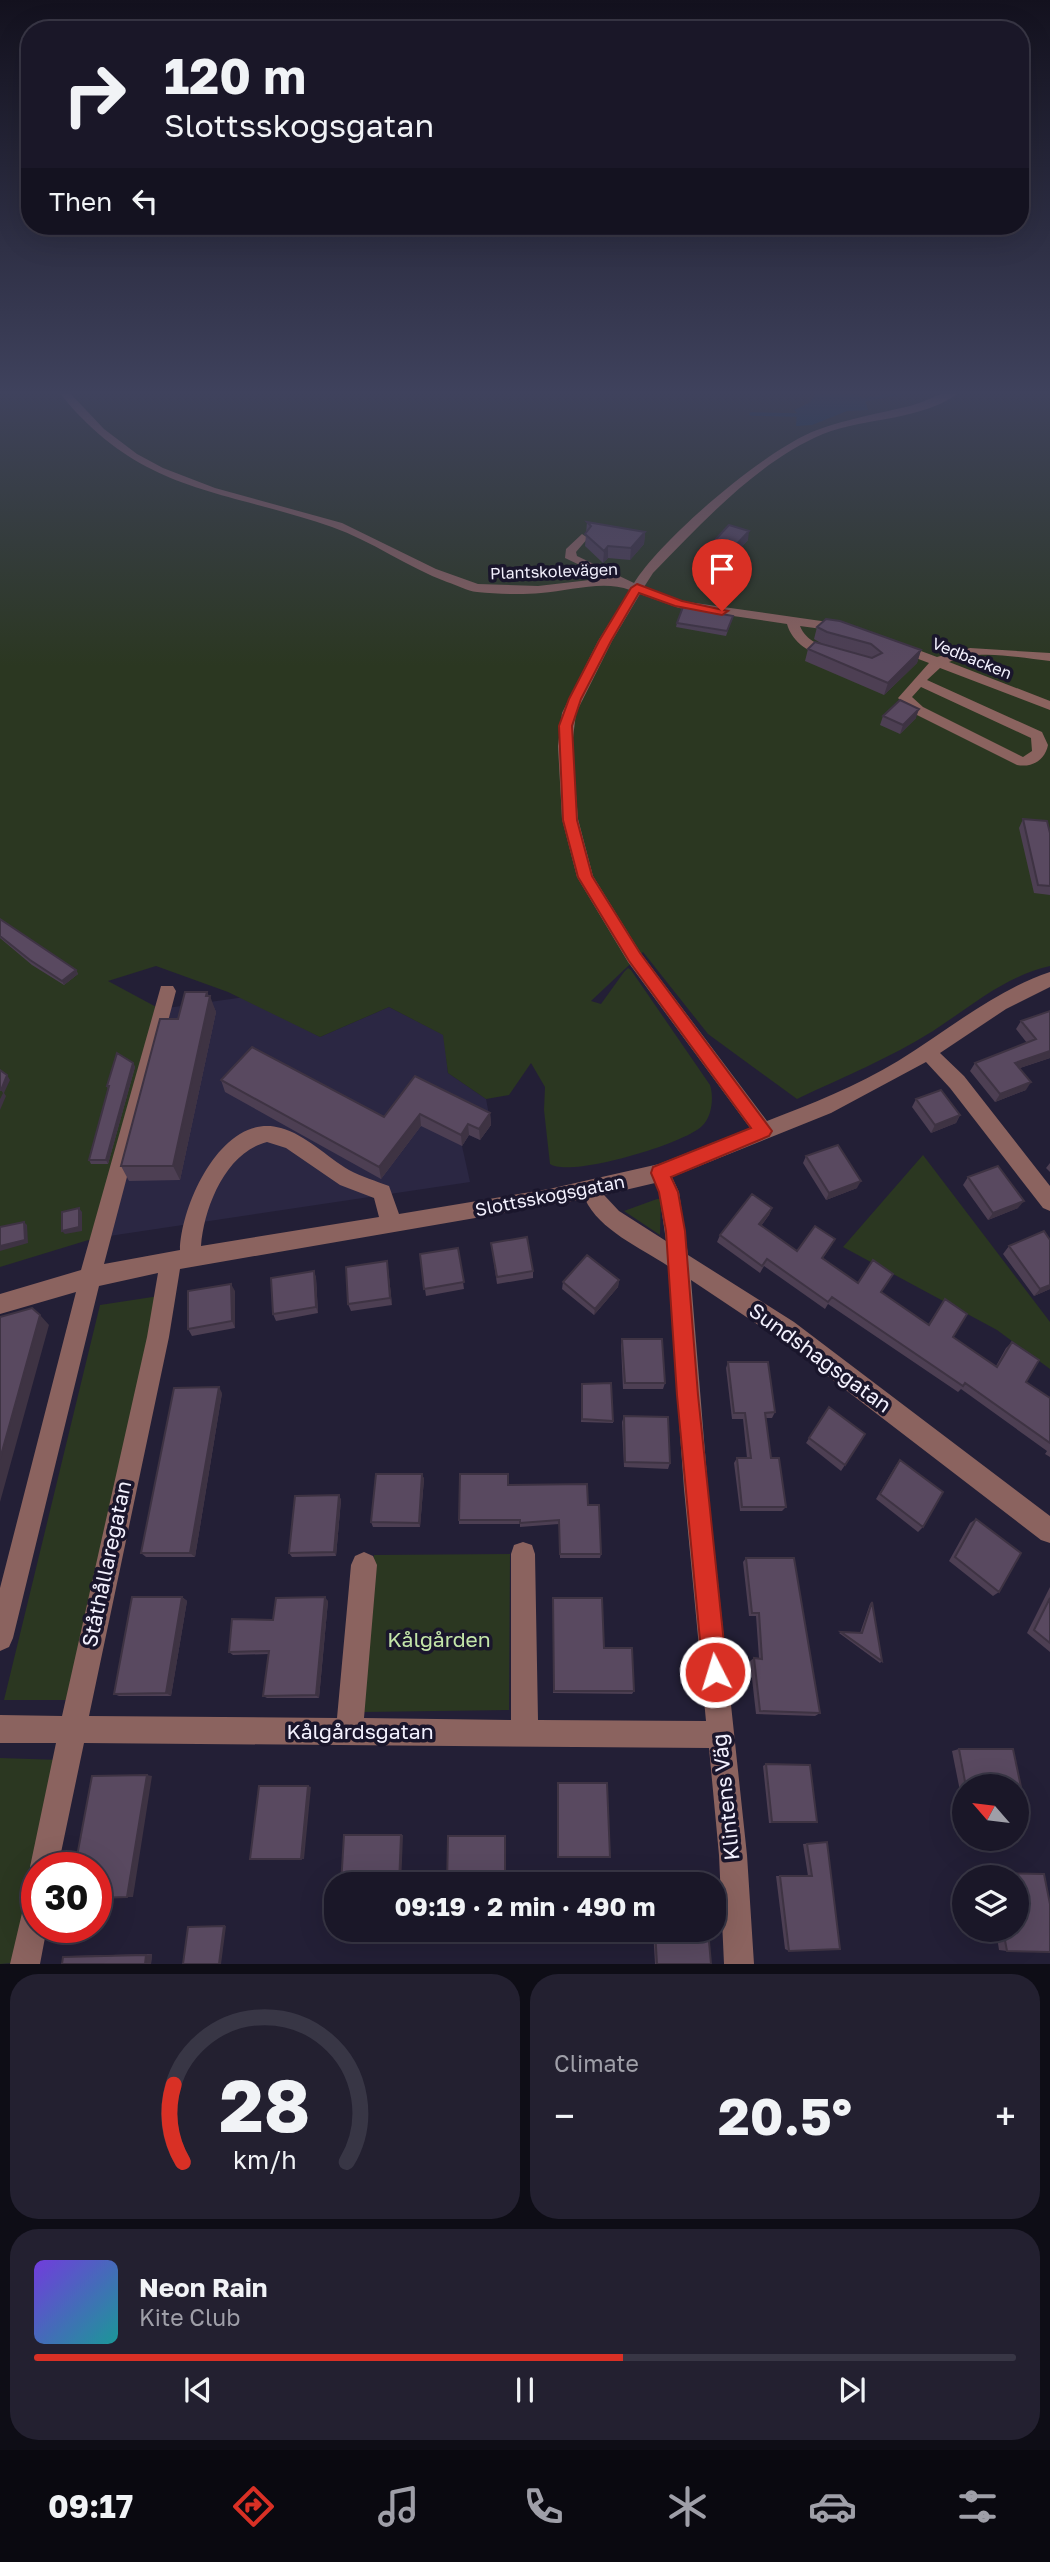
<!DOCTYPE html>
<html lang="en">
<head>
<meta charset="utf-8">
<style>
  :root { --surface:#1a1728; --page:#232030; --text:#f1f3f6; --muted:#9f9fa8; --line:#383645; --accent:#d93025 }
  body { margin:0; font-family:"Golos Text",sans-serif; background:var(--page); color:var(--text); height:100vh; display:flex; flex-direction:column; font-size:26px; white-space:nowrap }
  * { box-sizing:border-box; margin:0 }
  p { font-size:23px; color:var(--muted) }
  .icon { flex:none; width:38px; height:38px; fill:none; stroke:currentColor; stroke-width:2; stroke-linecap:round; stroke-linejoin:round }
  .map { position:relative; height:1964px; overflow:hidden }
  .side { display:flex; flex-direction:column; gap:10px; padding:10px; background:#0e0d16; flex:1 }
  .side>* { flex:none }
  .hud { position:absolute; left:21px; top:21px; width:1008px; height:214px; border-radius:28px; box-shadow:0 7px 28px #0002,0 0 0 2px var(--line); background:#1a1728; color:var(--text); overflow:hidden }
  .needle { width:46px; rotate:298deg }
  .tools { position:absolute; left:952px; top:1774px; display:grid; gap:14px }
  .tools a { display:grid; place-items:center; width:77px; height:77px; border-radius:50%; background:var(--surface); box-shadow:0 7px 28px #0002,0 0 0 2px var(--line); font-size:35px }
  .speed { position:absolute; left:21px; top:1852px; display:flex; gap:14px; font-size:35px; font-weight:700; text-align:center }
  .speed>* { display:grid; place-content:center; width:91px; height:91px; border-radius:50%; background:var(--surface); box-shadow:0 7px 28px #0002,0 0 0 2px var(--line); line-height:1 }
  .speed .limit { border:10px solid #d22; background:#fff; color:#111 }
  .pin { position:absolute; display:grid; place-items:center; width:60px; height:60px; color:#fff; margin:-72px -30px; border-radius:50% 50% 50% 0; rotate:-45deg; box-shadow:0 0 7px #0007 }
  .pin .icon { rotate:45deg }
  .me { position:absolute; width:77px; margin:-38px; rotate:355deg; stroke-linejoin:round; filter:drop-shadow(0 0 5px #0008) }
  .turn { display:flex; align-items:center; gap:24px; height:147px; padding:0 28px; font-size:32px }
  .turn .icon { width:91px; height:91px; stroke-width:2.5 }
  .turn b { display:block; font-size:49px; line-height:60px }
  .then { display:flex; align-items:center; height:66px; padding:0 28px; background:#0003; gap:14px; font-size:26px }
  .big { font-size:52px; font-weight:700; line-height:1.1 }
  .side .tile { flex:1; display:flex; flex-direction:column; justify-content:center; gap:10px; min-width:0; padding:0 24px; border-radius:28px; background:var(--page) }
  .side .dial { align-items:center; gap:0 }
  .dial svg { height:182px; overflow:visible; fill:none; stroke:var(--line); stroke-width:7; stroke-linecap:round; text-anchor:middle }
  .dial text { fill:var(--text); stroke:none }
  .song { display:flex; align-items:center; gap:21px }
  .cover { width:84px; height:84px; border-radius:10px; background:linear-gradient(135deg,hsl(260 70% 55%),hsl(180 70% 35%)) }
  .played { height:7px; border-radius:4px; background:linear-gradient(90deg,var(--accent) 60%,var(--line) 60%) }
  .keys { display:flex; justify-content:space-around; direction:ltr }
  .heat { display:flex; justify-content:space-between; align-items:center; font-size:38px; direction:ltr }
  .side .tiles { flex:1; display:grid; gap:10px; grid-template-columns:1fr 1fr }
  .tile:last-child { grid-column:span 2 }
  .trip { position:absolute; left:324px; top:1872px; width:402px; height:70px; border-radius:28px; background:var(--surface); box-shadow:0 7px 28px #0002,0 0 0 2px var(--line); font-weight:700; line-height:70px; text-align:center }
  .menu { display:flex; height:112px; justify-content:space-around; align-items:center; background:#0a0910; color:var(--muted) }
  .menu .icon { width:49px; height:49px }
  .menu .current { color:var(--accent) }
  .menu b { font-size:32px; color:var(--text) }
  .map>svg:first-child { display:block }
  .built { fill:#2b2743 }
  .green { fill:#2b3721 }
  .water { fill:#0b3c4f }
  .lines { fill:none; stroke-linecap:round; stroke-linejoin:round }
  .stream { stroke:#0b3c4f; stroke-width:3.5 }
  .minor { fill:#8b635f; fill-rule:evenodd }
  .wall { fill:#4d3f53 }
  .shaded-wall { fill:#3e3343 }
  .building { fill:#594960; stroke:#3e3343; stroke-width:2 }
  .route { fill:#d93025; stroke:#8d1f18; stroke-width:2 }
  .labels { text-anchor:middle; stroke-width:7; stroke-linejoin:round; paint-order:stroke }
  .far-street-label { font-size:16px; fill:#f3f1fe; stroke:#1a162c }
  .street-label { font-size:18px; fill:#f3f1fe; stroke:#1a162c }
  .near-street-label { font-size:21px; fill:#f3f1fe; stroke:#1a162c }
  .near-park-label { font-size:21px; fill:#c4e6a9; stroke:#1a162c }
</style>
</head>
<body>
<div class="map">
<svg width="1050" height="1964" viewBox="0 0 1050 1964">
  <rect width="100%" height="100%" fill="#231f36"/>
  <!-- built -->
  <path class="built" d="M245 997 320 1037 389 1007 444 1035 448 1073 486 1099 491 1125 480 1140 469 1135 462 1146 470 1182 96 1238 160 1009Z"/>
  <!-- green -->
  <path class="green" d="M0 391H1050V966C1005 976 970 1007 933 1031 890 1058 843 1077 797 1099L708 1034 643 952 591 1001 601 1004 624 972 628 968 631 970 710 1085C714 1097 712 1117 702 1126 684 1144 570 1178 550 1164L544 1110 545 1087 531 1063 509 1095 486 1099 448 1073 443 1035 389 1007 320 1037 228 992 156 966 108 981 160 1009 95 1238 0 1267Z
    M923 1155 1050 1322V1369L997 1330 843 1247Z
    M661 1199 660 1235 624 1211 657 1199Z
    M159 1296 68 1700H4L100 1305Z
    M510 1554 509 1710 363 1712 374 1555Z
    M0 1758 60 1760 36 1851 13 1963 0 1964Z"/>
  <!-- water -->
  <path class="water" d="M834 391C849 391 865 392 868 410L847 411 812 425 796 426 797 413 794 410 809 403 816 394Z"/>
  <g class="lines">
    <!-- stream -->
    <path class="stream" d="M864 400 910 391
      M751 414 796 415"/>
    <!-- minor -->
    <path class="minor" d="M58 391H68L104 429 137 454 163 468 215 488 342 523 436 569 478 584 538 586 607 578 565 558 566 549 582 534 588 538 576 552 577 556 634 583C663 537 766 449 817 430 847 419 880 413 910 406 928 401 943 390 961 391 924 421 866 417 823 434 757 462 702 523 653 573L644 587 681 601 849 625V631L844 632 800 626C806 641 821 646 836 650V656C815 659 792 643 787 624L679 608 640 594 612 641 576 713 572 746 578 819 593 876 640 952 767 1121C811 1104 857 1086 898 1061 947 1031 995 990 1050 972V987L1006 1009 940 1053 964 1076 1050 1186V1211L1043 1208 950 1088 926 1062 831 1113 672 1177 679 1192 688 1255 794 1322 1050 1516V1543L1041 1540 778 1338 691 1280 708 1489 747 1855 754 1964H724L719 1855 709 1748 84 1743 58 1867H37V1878L34 1877 30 1867 56 1743H0V1715L62 1716 147 1337 158 1273 99 1286 13 1638 9 1647 0 1651V1588L76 1292 0 1314V1294L81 1270 161 986H173L176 991 104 1264 180 1250C181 1204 223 1111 281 1128 306 1135 327 1157 349 1170 362 1177 376 1181 389 1186L399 1214 549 1189 659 1164 750 1128 628 962 577 877 562 819 558 746 562 713 598 641 630 590C603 580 570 591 541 593 521 595 498 594 477 592 467 591 457 585 447 582 407 567 372 541 332 527 220 488 140 494 58 391ZM267 1142 286 1148 340 1185 374 1198 379 1217 201 1246C204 1208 225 1153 267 1142ZM655 1183 659 1192 666 1241 619 1211 604 1195ZM585 1199C599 1230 641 1248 668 1266L684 1489 706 1721 538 1720 535 1554 532 1545 523 1542 514 1545 511 1554V1720L364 1718 377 1565 373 1556 364 1552 355 1556 351 1565 337 1718 89 1716 169 1337 180 1269Z
      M897 642 937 657 970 648 1050 653V661C1019 658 978 648 949 662L1050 701V710L940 668 927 680 1042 732 1048 745C1045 760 1032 768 1017 765L913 713 898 698 929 663 892 649V643ZM921 687 1031 738 1032 751 1023 757 923 707 912 697Z
      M37 1887V1927H47L40 1964H10L27 1892Z"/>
  </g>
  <!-- wall -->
  <path class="wall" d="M587 522 645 532 644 544 630 560 608 558 603 563 585 546Z
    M715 540H748L734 555 714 549Z
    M733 616 726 636 676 627 677 623Z
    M817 627 921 650 917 663 884 695 805 661 808 649 824 645 814 639Z
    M883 716 916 718 900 734 880 725Z
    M1023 819 1050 833V895L1034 893 1019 828Z
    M0 919 76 970 78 974 64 985 32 965 0 938Z
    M207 992 216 1012 180 1180 129 1181 121 1166 178 1019Z
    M1050 1011V1058L1020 1068 1026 1090 995 1102 970 1071 975 1063 1027 1043 1016 1029 1021 1021Z
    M133 1063 135 1067 108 1164H91L89 1160 108 1089 107 1086Z
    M415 1076 490 1113 491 1125 480 1140 469 1135 462 1146 421 1126 381 1179 225 1092 221 1080 384 1117Z
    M916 1099 960 1115 956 1123 931 1133 912 1107Z
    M806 1156 857 1188 826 1200 803 1163Z
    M1050 1163V1172L1046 1168Z
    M968 1177 1018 1208 988 1220 963 1185Z
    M772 1208 769 1215 761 1226 797 1251 835 1239 831 1246 823 1258 858 1283 881 1292 928 1325 945 1299 953 1337 996 1366 1006 1348 1012 1342 1026 1382 1050 1398V1457L1045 1454 1047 1451 961 1389 958 1392 828 1304 825 1309 764 1266 760 1273 717 1242 720 1235Z
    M491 1243 533 1271V1278L497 1284Z
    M1009 1246 1050 1289 1034 1296 1003 1254Z
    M458 1248 464 1289 426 1296 420 1254Z
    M388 1268 392 1305 351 1311 348 1304Z
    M314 1271 316 1278 318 1313 276 1321 273 1314Z
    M619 1280 618 1287 594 1315 562 1289 563 1282Z
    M235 1291V1328L192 1336 188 1329Z
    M622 1339 665 1383 663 1389H623L621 1345Z
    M728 1362 775 1412 772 1418H766L771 1458 786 1507 782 1511H740L734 1463 737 1458H747L743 1419H732L726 1368Z
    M582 1384 613 1421V1423L581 1422Z
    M222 1393 195 1557H146L141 1553Z
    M829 1407 845 1465 841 1471 806 1443Z
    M624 1416 670 1463 668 1469 624 1467 622 1422Z
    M900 1460 923 1527 918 1532 876 1499 896 1465Z
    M422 1474 424 1479 420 1527H373L371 1522Z
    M508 1485 588 1505 601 1554 600 1558H560L559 1524 520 1527V1524H459V1520Z
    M339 1495 341 1500 336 1556 292 1557 289 1553Z
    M976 1519 999 1592 993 1596 949 1561 970 1523Z
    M746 1558 820 1713 815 1716 756 1714 750 1661 754 1658H759L756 1616H749L743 1562Z
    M1050 1587V1652L1027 1633Z
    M182 1597 187 1601 171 1696H119L114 1694Z
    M328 1601 319 1698H267L263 1696 269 1654 233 1655 229 1652Z
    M553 1601 604 1648 634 1691 632 1694 553 1693Z
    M872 1602 882 1661 880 1663 839 1633 841 1632 860 1633 870 1604Z
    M959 1749H1013L1028 1820 1017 1821V1787H964V1811L952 1751Z
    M766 1764 817 1822 769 1823 763 1766Z
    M827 1842 789 1951 785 1949 776 1876H808L803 1844Z
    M985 1873 1044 1874 1007 1951 999 1950 996 1930H1017V1878H986Z
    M653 1930H708L711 1964H655Z
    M152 1954 151 1964H62L63 1957 70 1956Z"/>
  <!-- shaded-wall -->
  <path class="shaded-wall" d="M749 531 748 540 734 555 735 546Z
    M645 532 644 544 630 560 631 548Z
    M608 546V558L603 563 604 551Z
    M921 650 917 663 884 695 888 683Z
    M919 709 916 718 900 734 903 725Z
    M76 970 78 974 64 985 62 981Z
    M207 992 209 999 210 996 216 1012 180 1180 173 1166Z
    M1050 1051V1058L1011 1071 1015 1063Z
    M133 1063 135 1067 108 1164 106 1160Z
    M7 1075 10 1080 4 1093 6 1096 0 1110V1099L3 1093 1 1090Z
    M1031 1082 1026 1090 995 1102 1000 1094Z
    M490 1113 491 1125 480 1140 479 1129Z
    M420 1114 421 1126 381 1179 379 1167Z
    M960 1115 956 1123 931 1133 935 1125Z
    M468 1124 469 1135 462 1146 461 1135Z
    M861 1181 857 1188 826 1200 829 1193Z
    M1024 1201 1018 1208 988 1220 993 1213Z
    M79 1208 82 1212V1231L65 1234 62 1231Z
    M772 1208 769 1215 757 1231 759 1224Z
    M24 1222 27 1225 28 1243 0 1251V1246Z
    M387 1261 388 1268 392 1305 390 1298Z
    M314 1271 316 1278 318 1313 316 1307Z
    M619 1280 618 1287 594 1315 595 1309Z
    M231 1284 235 1291V1328L232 1321Z
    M1050 1285V1289L1034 1296 1040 1289Z
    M40 1315 49 1325 0 1502V1459Z
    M219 1387 222 1393 195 1557 190 1553Z
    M422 1474 424 1479 420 1527 419 1523Z
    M339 1495 341 1500 336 1556 334 1552Z
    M182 1597 187 1601 171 1696 166 1693Z
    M325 1597 328 1601 319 1698 316 1695Z
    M147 1775 152 1776 133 1897H127Z
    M308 1786 311 1787 304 1859H301Z
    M401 1835H403L401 1885H399Z
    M224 1926H226L221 1964H219Z
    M152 1954 151 1964H145L146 1955Z"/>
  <!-- building -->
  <path class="building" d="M587 522 645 532 631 548 608 546 604 551 585 534 591 526Z
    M729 525 749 531 735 546 715 540Z
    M683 607 733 616 727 631 677 623Z
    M826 619 840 621 921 650 888 683 808 649 815 642 872 658 882 653 871 644 827 632 817 627Z
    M900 700 919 709 903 725 883 716Z
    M1023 819 1047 821 1050 833V886L1038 885Z
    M0 919 76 970 62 981 30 960 0 936Z
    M185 992H207L206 996H210L173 1166H121L160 1019H178Z
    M1050 1011V1051L1015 1063 1031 1082 1000 1094 975 1063 1036 1039 1021 1021Z
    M252 1047 384 1117 415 1076 490 1113 479 1129 468 1124 461 1135 420 1114 379 1167 221 1080Z
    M117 1053 133 1063 106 1160H89L109 1086H107Z
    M0 1070 7 1075 1 1090H0Z
    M941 1090 960 1115 935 1125 916 1099Z
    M838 1145 861 1181 829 1193 806 1156Z
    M998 1166 1024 1201 993 1213 968 1177Z
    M752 1194 772 1208 759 1224 797 1251 815 1226 835 1239 822 1258 858 1283 873 1260 893 1274 881 1292 929 1325 945 1299 967 1314 953 1337 997 1367 1012 1342 1039 1360 1026 1382 1050 1398V1443L965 1383 963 1386 832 1297 828 1302 767 1259 762 1266 720 1235Z
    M79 1208V1227L62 1231V1212Z
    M24 1222 25 1240 0 1246V1227Z
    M1044 1231 1050 1240V1285L1040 1289 1009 1246Z
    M527 1237 533 1271 497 1277 491 1243Z
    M458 1248 464 1282 424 1289 420 1254Z
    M587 1255 619 1280 595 1309 563 1282Z
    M387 1261 390 1298 348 1304 346 1267Z
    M314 1271 316 1307 273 1314 271 1278Z
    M231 1284 232 1321 188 1329V1291Z
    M32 1308 40 1315 0 1459V1317Z
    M622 1339H662L665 1383H625Z
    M728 1362H768L775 1412 765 1413 771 1458H779L786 1507H742L737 1458H751L745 1413H734Z
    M611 1383 613 1421 582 1419V1384Z
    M219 1387 190 1553H141L174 1388Z
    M829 1407 865 1434 845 1465 809 1438Z
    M624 1416 668 1417 670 1463 625 1462Z
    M900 1460 943 1492 923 1527 880 1494Z
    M376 1474H422L419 1523 371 1522Z
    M460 1474H508V1485L587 1484 588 1505H599L601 1554H560L559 1520 520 1523V1520H459Z
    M339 1495 334 1552 289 1553 295 1496Z
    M976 1519 1021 1553 999 1592 955 1557Z
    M746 1558H794L820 1713 760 1711 754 1658 762 1659 759 1613H752Z
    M132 1597H182L166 1693 114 1694Z
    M325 1597 316 1695 263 1696 269 1651 229 1652 232 1619 273 1620 276 1598Z
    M553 1598H602L604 1648H632L634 1691H554Z
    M1050 1598V1643L1034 1630Z
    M872 1602 882 1661 841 1632 862 1633Z
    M959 1749H1013L1028 1820H1017V1787H966Z
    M766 1764 810 1765 817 1822H772Z
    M147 1775 127 1897 96 1898V1867H75L92 1776Z
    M558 1783H607L610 1857H558Z
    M259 1786H308L301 1859H250Z
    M344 1835H401L399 1885H341Z
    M448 1836H505V1885H447Z
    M827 1842 840 1949 789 1951 780 1876H812L807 1844Z
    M992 1873 1044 1874 1050 1904V1952L1007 1951 1003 1930H1017V1878H993Z
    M224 1926 219 1964H183L188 1927Z
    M655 1930H708L711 1964H657Z
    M146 1955 145 1964H62L63 1957Z"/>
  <!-- sky -->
  <linearGradient id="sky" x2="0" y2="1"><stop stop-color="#13111e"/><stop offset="0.59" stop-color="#3f425d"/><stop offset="1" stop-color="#3f425d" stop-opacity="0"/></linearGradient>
  <rect width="1050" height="666" fill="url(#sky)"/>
  <!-- route -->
  <path class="route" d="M637 584 682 601 728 611 722 615 675 606 639 593 611 641 581 699 572 726 577 820 592 876 640 953 772 1131 769 1136 671 1177 678 1192 685 1231 698 1395 727 1672 723 1681 715 1684 706 1681 703 1672 677 1395 666 1231 659 1192 651 1173 653 1167 751 1128 629 961 578 877 563 820 559 726 569 699 599 641 631 588Z"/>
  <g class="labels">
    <!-- far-street labels -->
    <g class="far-street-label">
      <text transform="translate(554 571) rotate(-2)" y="6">Plantskolevägen</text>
      <text transform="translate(972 658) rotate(22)" y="6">Vedbacken</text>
    </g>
    <!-- street labels -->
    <g class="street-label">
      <text transform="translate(550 1196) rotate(-11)" y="6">Slottsskogsgatan</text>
    </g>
    <!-- near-street labels -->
    <g class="near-street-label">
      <text transform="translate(820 1358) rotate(36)" y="7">Sundshagsgatan</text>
      <text transform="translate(107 1564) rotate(-78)" y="7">Ståthållaregatan</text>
      <text x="360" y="1739">Kålgårdsgatan</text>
      <text transform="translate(726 1797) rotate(-96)" y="7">Klintens Väg</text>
    </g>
    <!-- near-park labels -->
    <g class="near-park-label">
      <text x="439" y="1647">Kålgården</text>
    </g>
  </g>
</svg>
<div class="tools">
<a><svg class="needle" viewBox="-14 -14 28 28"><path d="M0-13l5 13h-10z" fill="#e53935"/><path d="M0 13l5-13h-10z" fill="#9f9fa8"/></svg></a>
<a><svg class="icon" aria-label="layers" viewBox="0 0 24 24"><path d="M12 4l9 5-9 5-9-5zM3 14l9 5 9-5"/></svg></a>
</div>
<div class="speed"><div class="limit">30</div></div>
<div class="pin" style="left:722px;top:611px;background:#d93025"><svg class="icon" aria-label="arrive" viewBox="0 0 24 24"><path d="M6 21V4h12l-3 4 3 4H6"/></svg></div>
<svg class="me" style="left:715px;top:1672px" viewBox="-20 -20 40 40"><circle r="17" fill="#d93025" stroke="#fff" stroke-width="3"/><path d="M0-11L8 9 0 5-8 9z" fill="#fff"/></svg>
<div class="trip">09:19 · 2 min · 490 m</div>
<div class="hud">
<div class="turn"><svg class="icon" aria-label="right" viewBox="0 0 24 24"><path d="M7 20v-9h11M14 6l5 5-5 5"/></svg><div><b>120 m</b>Slottsskogsgatan</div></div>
<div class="then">Then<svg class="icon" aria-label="left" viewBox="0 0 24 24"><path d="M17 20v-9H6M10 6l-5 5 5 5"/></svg></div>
</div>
</div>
<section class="side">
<div class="tiles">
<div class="tile dial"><svg viewBox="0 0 100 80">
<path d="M14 69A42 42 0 1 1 86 69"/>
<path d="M14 69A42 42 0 0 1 10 35" stroke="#d93025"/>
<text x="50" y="56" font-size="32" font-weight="700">28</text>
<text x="50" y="72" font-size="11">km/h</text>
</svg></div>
<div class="tile"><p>Climate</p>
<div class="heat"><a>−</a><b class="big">20.5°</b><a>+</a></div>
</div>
<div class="tile">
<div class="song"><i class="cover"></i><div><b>Neon Rain</b><p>Kite Club</p></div></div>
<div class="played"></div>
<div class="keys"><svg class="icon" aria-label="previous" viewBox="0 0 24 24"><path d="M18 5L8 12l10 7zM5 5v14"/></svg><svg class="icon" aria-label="pause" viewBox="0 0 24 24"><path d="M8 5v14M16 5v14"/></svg><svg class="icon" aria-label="next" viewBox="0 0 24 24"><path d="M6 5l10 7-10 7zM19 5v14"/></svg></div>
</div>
</div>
</section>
<nav class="menu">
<b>09:17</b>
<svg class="icon current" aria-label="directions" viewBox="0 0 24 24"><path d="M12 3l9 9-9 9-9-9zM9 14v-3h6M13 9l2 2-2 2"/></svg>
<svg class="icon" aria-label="music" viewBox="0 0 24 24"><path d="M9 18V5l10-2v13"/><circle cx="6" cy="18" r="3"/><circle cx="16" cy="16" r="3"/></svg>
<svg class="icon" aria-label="phone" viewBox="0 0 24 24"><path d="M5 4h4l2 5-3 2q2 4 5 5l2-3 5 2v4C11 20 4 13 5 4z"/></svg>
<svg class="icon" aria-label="climate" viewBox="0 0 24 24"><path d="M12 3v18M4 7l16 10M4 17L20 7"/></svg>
<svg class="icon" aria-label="car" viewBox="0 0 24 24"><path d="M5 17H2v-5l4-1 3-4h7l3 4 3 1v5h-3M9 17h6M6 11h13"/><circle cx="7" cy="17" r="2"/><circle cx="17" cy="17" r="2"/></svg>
<svg class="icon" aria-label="filters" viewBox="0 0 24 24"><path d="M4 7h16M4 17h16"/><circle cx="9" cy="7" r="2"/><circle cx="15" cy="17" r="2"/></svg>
</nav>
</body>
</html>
